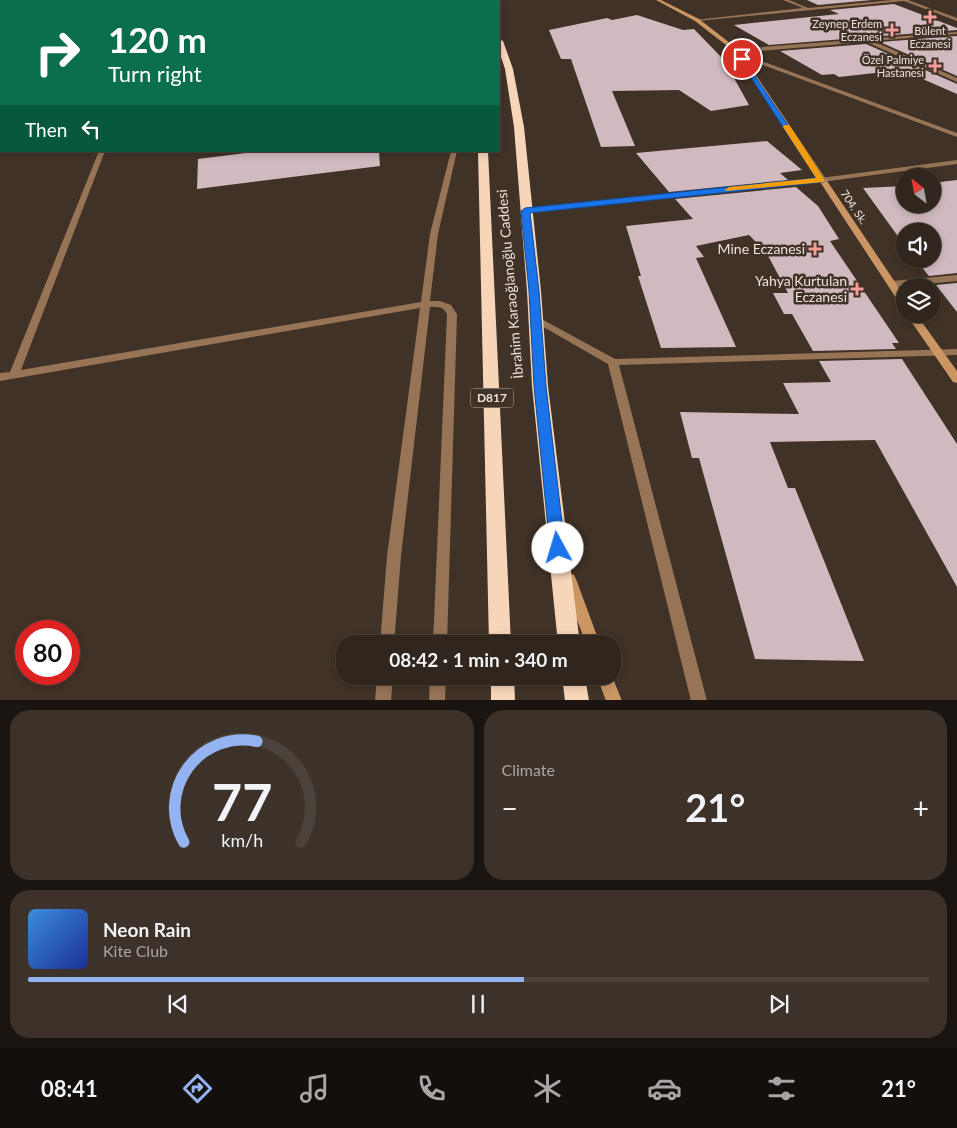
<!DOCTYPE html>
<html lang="en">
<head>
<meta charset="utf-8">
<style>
  :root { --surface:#30261d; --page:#3c322a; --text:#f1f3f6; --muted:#a8a5a4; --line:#4b433b; --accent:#95b2f1 }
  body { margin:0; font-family:Lato,sans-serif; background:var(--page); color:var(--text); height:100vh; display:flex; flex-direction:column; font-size:19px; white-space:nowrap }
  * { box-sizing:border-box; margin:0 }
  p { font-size:16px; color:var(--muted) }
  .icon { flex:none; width:28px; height:28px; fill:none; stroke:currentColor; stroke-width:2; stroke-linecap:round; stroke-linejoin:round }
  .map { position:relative; height:700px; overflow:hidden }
  .details { display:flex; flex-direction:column; gap:10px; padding:10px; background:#1a1510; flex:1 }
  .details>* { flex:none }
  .hud { position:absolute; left:0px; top:0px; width:500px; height:152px; box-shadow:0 2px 8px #0003,0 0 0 1px var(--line); background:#0b6e4f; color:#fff; overflow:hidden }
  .needle { width:32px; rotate:329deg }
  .fabs { position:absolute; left:896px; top:168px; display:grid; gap:10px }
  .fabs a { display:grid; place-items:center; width:45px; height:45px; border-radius:50%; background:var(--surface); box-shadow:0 2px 8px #0003,0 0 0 1px var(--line); font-size:25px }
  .speed { position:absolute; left:15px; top:620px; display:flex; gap:10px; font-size:25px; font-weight:700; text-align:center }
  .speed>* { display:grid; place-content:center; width:65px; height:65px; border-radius:50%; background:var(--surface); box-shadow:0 2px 8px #0003,0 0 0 1px var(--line); line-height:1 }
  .speed .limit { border:8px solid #d22; background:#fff; color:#111 }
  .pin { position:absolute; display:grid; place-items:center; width:42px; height:42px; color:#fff; margin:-21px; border:2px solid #fff; border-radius:50%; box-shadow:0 1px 5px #0007 }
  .me { position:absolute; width:55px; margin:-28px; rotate:354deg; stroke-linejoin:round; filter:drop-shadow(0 0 4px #0008) }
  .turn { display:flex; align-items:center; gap:18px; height:105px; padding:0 25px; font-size:22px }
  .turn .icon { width:65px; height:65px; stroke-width:2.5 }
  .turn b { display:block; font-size:35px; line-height:42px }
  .then { display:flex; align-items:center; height:48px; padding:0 25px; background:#0003; gap:10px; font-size:19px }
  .big { font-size:38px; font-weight:700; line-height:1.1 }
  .details .card { flex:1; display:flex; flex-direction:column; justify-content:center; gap:8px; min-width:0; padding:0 18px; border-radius:20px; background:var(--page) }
  .details .dial { align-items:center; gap:0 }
  .dial svg { height:130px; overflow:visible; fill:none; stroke:var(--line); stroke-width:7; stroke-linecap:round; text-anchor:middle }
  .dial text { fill:var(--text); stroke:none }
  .song { display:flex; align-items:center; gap:15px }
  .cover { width:60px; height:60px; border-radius:8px; background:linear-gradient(135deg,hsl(210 70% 55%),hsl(230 70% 35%)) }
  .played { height:5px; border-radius:2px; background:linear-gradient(90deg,var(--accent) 55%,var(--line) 55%) }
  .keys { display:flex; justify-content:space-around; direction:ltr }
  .heat { display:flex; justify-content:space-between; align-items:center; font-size:28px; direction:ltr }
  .details .tiles { flex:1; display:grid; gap:10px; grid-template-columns:1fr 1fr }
  .card:last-child { grid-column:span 2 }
  .trip { position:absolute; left:336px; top:635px; width:285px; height:50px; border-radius:20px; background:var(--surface); box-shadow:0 2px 8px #0003,0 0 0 1px var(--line); font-weight:700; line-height:50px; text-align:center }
  .menu { display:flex; height:80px; justify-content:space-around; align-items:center; background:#130f0c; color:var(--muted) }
  .menu .icon { width:35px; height:35px }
  .menu .on { color:var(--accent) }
  .menu b { font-size:22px; color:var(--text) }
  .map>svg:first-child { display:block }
  .building { fill:#d0b9bf }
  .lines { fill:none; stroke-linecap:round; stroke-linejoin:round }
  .street { fill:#967455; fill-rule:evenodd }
  .secondary { fill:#cc9664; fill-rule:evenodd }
  .highway { fill:#f7d5b8; fill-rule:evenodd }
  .route { fill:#1a73e8; stroke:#114b97 }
  .slow { fill:#f59e0b }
  .poi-dot { fill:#f59b9a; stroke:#403227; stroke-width:2 }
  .labels { text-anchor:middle; stroke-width:5; stroke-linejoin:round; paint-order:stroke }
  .far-poi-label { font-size:11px; fill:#ebe1db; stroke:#403227; text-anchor:end }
  .far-street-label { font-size:11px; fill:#ebe1db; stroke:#403227 }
  .shield { fill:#403227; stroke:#b8aca5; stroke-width:1 }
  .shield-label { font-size:12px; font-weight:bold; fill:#ebe1db }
  .poi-label { font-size:14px; fill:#ebe1db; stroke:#403227; text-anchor:end }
  .street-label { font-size:14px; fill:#ebe1db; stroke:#403227 }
</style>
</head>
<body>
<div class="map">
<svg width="957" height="701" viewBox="0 0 957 701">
  <rect width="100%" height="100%" fill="#403227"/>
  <!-- building -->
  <path class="building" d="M807 0H872L818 5Z
    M894 4 957 28V30L769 45 734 25 839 14 830 10Z
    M637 15 683 30 694 29 724 60 749 105 711 111 679 90 612 91 635 146 601 147 571 59H561L549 30 607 18 612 20Z
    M957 36V76L880 42Z
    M866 44 957 84V94L902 70 839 77 834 74 822 75 780 51Z
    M767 141 802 170 780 173 788 180 669 192 636 153Z
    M263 151H379L380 166 197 189 198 159Z
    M957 180V273L929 276 915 259H932V231H905V246L863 188 905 186V204H932V183Z
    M796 187 818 206 839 239 830 241 899 343H892L896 349 813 351 792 314H784L773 293H788L766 252 749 235 696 246 704 257 696 258 736 347 661 348 638 276H641L626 226 693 219 675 199Z
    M957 283V312L936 285Z
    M902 359 957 444V587L875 440 770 442 788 488H795L864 661 755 659 699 458H692L680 412 799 414 783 383 831 382 819 361Z"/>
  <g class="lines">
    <!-- street -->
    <path class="street" d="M162 0H166V1H162Z
      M434 0H438L439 1H435Z
      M783 0H789L808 8 892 0H908L957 18V21L904 1 697 21 695 20 803 8Z
      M957 32V34L873 41 957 78V82L866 42 737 53 734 51 737 49Z
      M742 57 767 63 957 133V137L763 65 740 60V58Z
      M99 151H105L21 370 421 302 430 234 451 151H457L438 234 430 301H440L451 305 457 314 447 644H433L447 314C443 306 438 307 430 307L401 556 394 644H380L387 556 420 308 0 381V373L10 372Z
      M957 160V164L821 182 525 213 521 211 525 209 821 178Z
      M957 275V281L892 287 888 284 892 281Z
      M536 316 615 359 957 349V355L619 365 707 701H691L608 364 533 321 531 319Z
      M377 676H393L391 701H375Z
      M430 676H446L445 701H429Z"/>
    <!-- secondary -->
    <path class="secondary" d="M656 0H661L699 19 739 50 905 297V307L900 304 735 52 695 21Z
      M906 314H916L957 371V383L953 382Z
      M569 573 574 575 576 579 600 644H586L562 579 564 575Z
      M597 676H612L622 701H606Z"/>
    <!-- highway -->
    <path class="highway" d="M448 0H455V1H449Z
      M477 0H484V1H478Z
      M499 39 503 41 513 69 524 127 541 291 548 386 580 644H558L532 386 527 291 514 127 505 69 499 51Z
      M478 151H488L511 644H489Z
      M491 676H514L515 701H491Z
      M562 676H585L589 701H565Z"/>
  </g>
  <!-- route -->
  <path class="route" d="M742 57 825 180 824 182 530 213 539 291 546 386 565 548 563 553 558 555 552 553 550 548 534 386 529 291 521 211 525 208 816 178 739 59Z"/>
  <!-- slow -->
  <path class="slow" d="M784 125H789L825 180 824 182 726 191 725 190 729 187 816 178 783 127Z"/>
  <!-- markers -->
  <g class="poi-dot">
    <path d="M927.5 9.5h5v5h5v5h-5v5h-5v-5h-5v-5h5z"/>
    <path d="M889.5 22.5h5v5h5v5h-5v5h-5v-5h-5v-5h5z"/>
    <path d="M932.5 58.5h5v5h5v5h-5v5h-5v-5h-5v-5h5z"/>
    <path d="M812.5 241.5h5v5h5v5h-5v5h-5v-5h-5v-5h5z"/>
    <path d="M854.5 281.5h5v5h5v5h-5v5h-5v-5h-5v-5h5z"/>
  </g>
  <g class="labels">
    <!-- far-poi labels -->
    <g class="far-poi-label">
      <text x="882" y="28">Zeynep Erdem<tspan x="882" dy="13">Eczanesi</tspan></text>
      <text x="930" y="35" text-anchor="middle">Bülent<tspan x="930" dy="13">Eczanesi</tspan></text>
      <text x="924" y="64">Özel Palmiye<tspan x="924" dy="13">Hastanesi</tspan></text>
    </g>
    <!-- far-street labels -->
    <g class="far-street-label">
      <text transform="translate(854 207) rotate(56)" y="4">704. Sk.</text>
    </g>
    <!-- shield labels -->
    <rect class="shield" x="471" y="388.5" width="42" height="19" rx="4"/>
    <g class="shield-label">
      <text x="492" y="402">D817</text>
    </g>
    <!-- poi labels -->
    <g class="poi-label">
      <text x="805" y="254">Mine Eczanesi</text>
      <text x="847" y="286">Yahya Kurtulan<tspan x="847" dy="16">Eczanesi</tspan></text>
    </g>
    <!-- street labels -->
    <g class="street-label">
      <text transform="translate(510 284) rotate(-95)" y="5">İbrahim Karaoğlanoğlu Caddesi</text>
    </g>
  </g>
</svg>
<div class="fabs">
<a><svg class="needle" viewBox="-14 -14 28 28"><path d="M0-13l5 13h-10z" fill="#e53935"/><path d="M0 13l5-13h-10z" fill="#a8a5a4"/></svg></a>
<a><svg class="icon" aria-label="sound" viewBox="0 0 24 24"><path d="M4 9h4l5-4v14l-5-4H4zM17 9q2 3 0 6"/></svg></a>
<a><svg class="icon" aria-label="layers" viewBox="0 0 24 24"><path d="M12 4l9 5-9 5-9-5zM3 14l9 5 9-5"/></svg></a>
</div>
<div class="speed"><div class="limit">80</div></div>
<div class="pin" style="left:742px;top:59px;background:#d93025"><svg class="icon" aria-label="arrive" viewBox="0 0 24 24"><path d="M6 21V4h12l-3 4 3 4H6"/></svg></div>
<svg class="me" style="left:558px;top:548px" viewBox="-20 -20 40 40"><circle r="19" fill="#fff"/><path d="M0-13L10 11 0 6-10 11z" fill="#1a73e8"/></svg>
<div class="trip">08:42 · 1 min · 340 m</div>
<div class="hud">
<div class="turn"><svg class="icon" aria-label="right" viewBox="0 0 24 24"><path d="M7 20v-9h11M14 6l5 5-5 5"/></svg><div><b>120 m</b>Turn right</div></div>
<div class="then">Then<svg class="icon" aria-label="left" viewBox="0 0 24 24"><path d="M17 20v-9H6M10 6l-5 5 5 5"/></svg></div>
</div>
</div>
<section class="details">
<div class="tiles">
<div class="card dial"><svg viewBox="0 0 100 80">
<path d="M14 69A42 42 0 1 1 86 69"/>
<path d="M14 69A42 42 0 0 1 59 7" stroke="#95b2f1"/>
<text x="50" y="56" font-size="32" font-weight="700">77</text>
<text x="50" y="72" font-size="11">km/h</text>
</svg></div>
<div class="card"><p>Climate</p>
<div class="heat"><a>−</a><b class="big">21°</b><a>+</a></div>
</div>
<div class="card">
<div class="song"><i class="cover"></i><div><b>Neon Rain</b><p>Kite Club</p></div></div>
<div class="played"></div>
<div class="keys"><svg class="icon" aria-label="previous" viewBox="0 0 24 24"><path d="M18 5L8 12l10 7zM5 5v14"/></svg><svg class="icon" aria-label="pause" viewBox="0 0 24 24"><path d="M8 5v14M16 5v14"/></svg><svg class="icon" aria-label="next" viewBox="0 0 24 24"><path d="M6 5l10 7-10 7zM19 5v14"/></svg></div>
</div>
</div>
</section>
<nav class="menu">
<b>08:41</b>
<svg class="icon on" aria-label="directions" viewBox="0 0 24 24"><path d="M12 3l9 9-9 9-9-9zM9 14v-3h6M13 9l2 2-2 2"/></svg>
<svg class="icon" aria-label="music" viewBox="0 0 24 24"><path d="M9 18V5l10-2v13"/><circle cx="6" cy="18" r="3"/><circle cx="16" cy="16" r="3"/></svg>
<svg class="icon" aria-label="phone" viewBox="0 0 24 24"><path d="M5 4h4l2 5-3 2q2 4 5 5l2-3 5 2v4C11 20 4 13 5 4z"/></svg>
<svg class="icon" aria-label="climate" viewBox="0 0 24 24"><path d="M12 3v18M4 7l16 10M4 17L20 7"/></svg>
<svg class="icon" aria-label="car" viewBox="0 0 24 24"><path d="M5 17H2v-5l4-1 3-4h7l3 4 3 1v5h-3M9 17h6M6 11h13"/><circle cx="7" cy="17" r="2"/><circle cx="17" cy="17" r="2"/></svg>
<svg class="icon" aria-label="filters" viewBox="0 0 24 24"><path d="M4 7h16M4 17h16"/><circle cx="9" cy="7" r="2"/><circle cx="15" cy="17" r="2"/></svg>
<b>21°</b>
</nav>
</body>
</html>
